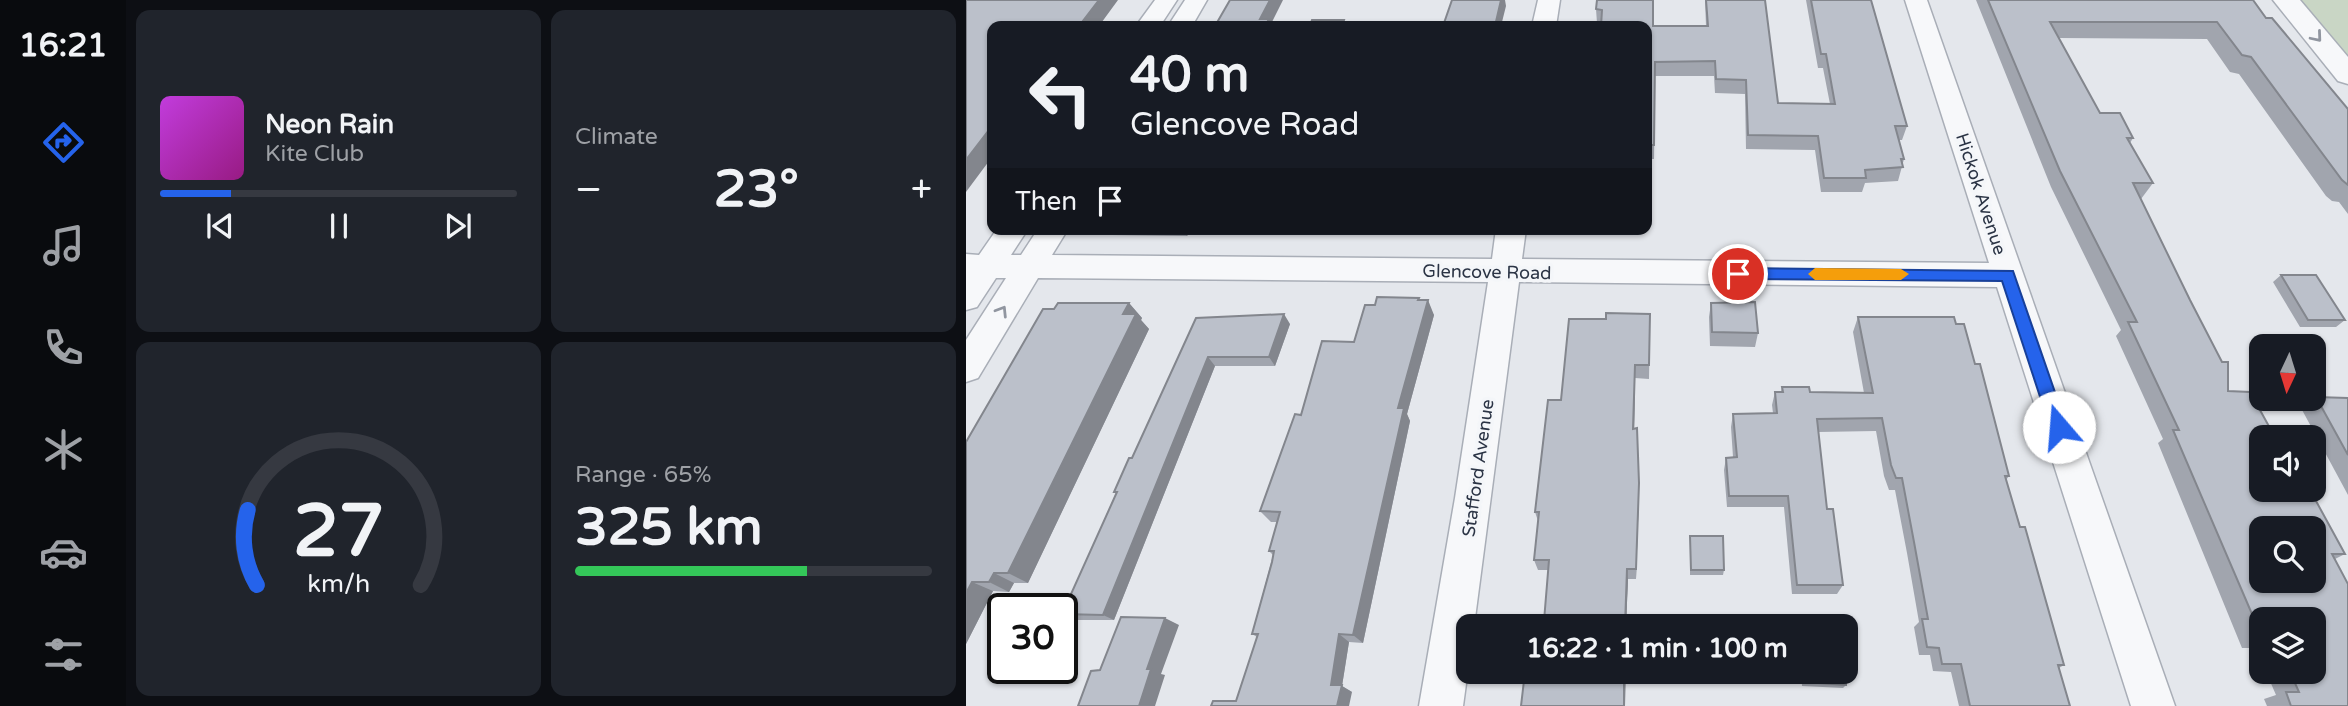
<!DOCTYPE html>
<html lang="en">
<head>
<meta charset="utf-8">
<style>
  :root { --surface:#171b24; --page:#20242c; --text:#f1f3f6; --muted:#9ea1a6; --line:#363941; --accent:#2563eb }
  body { margin:0; font-family:"Varela Round",sans-serif; background:var(--page); color:var(--text); height:100vh; display:flex; flex-direction:column; font-size:26px; white-space:nowrap }
  * { box-sizing:border-box; margin:0 }
  p { font-size:23px; color:var(--muted) }
  .icon { flex:none; width:38px; height:38px; fill:none; stroke:currentColor; stroke-width:2; stroke-linecap:round; stroke-linejoin:round }
  .map { position:relative; flex:1; overflow:hidden }
  .drawer { display:flex; flex-direction:column; gap:10px; padding:10px; background:#0d0f14; width:840px }
  .drawer>* { flex:none }
  .banner { position:absolute; left:21px; top:21px; width:665px; height:214px; border-radius:14px; box-shadow:0 2px 5px #0004; background:#171b24; color:var(--text); overflow:hidden }
  .needle { width:46px; rotate:184deg }
  .buttons { position:absolute; left:1283px; top:334px; display:grid; gap:14px }
  .buttons a { display:grid; place-items:center; width:77px; height:77px; border-radius:14px; background:var(--surface); box-shadow:0 2px 5px #0004; font-size:35px }
  .speed { position:absolute; left:21px; top:593px; display:flex; gap:14px; font-size:35px; font-weight:700; text-align:center }
  .speed>* { display:grid; place-content:center; width:91px; height:91px; border-radius:50%; background:var(--surface); box-shadow:0 2px 5px #0004; line-height:1 }
  .speed .limit { border:4px solid #111; border-radius:10px; background:#fff; color:#111 }
  .pin { position:absolute; display:grid; place-items:center; width:60px; height:60px; color:#fff; margin:-30px; border:4px solid #fff; border-radius:50%; box-shadow:0 2px 7px #0007 }
  .me { position:absolute; width:77px; margin:-38px; rotate:342deg; stroke-linejoin:round; filter:drop-shadow(0 0 5px #0008) }
  .turn { display:flex; align-items:center; gap:24px; height:147px; padding:0 28px; font-size:32px }
  .turn .icon { width:91px; height:91px; stroke-width:2.5 }
  .turn b { display:block; font-size:49px; line-height:60px }
  .then { display:flex; align-items:center; height:66px; padding:0 28px; background:#0003; gap:14px; font-size:26px }
  .big { font-size:52px; font-weight:800; line-height:1.1 }
  .drawer .widget { flex:1; display:flex; flex-direction:column; justify-content:center; gap:10px; min-width:0; padding:0 24px; border-radius:14px; background:var(--page) }
  .drawer .dial { align-items:center; gap:0 }
  .dial svg { height:182px; overflow:visible; fill:none; stroke:var(--line); stroke-width:7; stroke-linecap:round; text-anchor:middle }
  .dial text { fill:var(--text); stroke:none }
  .song { display:flex; align-items:center; gap:21px }
  .cover { width:84px; height:84px; border-radius:10px; background:linear-gradient(135deg,hsl(290 70% 55%),hsl(310 70% 35%)) }
  .played { height:7px; border-radius:4px; background:linear-gradient(90deg,var(--accent) 20%,var(--line) 20%) }
  .keys { display:flex; justify-content:space-around; direction:ltr }
  .heat { display:flex; justify-content:space-between; align-items:center; font-size:38px; direction:ltr }
  .charge { height:10px; border-radius:5px; background:linear-gradient(90deg,#34c759 65%,var(--line) 0) }
  .drawer .tiles { flex:1; display:grid; gap:10px; grid-template-columns:repeat(2,1fr) }
  .trip { position:absolute; left:490px; top:614px; width:402px; height:70px; border-radius:14px; background:var(--surface); box-shadow:0 2px 5px #0004; font-weight:800; line-height:70px; text-align:center }
  main { display:flex; flex:1; min-height:0 }
  .tab-bar { display:flex; flex-direction:column; width:126px; justify-content:space-around; align-items:center; background:#090b0e; color:var(--muted) }
  .tab-bar .icon { width:49px; height:49px }
  .tab-bar .on { color:var(--accent) }
  .tab-bar b { font-size:32px; color:var(--text) }
  .map>svg:first-child { display:block }
  .green { fill:#c9d6c5 }
  .lines { fill:none; stroke-linecap:round; stroke-linejoin:round }
  .minor-casing { stroke:#a9aeb7; stroke-width:3 }
  .tertiary-casing { stroke:#a9aeb7; stroke-width:3 }
  .minor { fill:#f7f8fa; fill-rule:evenodd }
  .tertiary { fill:#f7f8fa; fill-rule:evenodd }
  .wall { fill:#a1a5ae }
  .shaded-wall { fill:#83868d }
  .building { fill:#bbc0ca; stroke:#83868d; stroke-width:2; fill-rule:evenodd }
  .oneway { stroke:#9196a0 }
  .route { fill:#2563eb; stroke:#184099; stroke-width:2 }
  .slow { fill:#f59e0b }
  .labels { text-anchor:middle; stroke-width:7; stroke-linejoin:round; paint-order:stroke }
  .street-label { font-size:18px; fill:#2b3445; stroke:#f4f6f9 }
</style>
</head>
<body>
<main>
<nav class="tab-bar">
<b>16:21</b>
<svg class="icon on" aria-label="directions" viewBox="0 0 24 24"><path d="M12 3l9 9-9 9-9-9zM9 14v-3h6M13 9l2 2-2 2"/></svg>
<svg class="icon" aria-label="music" viewBox="0 0 24 24"><path d="M9 18V5l10-2v13"/><circle cx="6" cy="18" r="3"/><circle cx="16" cy="16" r="3"/></svg>
<svg class="icon" aria-label="phone" viewBox="0 0 24 24"><path d="M5 4h4l2 5-3 2q2 4 5 5l2-3 5 2v4C11 20 4 13 5 4z"/></svg>
<svg class="icon" aria-label="climate" viewBox="0 0 24 24"><path d="M12 3v18M4 7l16 10M4 17L20 7"/></svg>
<svg class="icon" aria-label="car" viewBox="0 0 24 24"><path d="M5 17H2v-5l4-1 3-4h7l3 4 3 1v5h-3M9 17h6M6 11h13"/><circle cx="7" cy="17" r="2"/><circle cx="17" cy="17" r="2"/></svg>
<svg class="icon" aria-label="filters" viewBox="0 0 24 24"><path d="M4 7h16M4 17h16"/><circle cx="9" cy="7" r="2"/><circle cx="15" cy="17" r="2"/></svg>
</nav>
<section class="drawer">
<div class="tiles">
<div class="widget">
<div class="song"><i class="cover"></i><div><b>Neon Rain</b><p>Kite Club</p></div></div>
<div class="played"></div>
<div class="keys"><svg class="icon" aria-label="previous" viewBox="0 0 24 24"><path d="M18 5L8 12l10 7zM5 5v14"/></svg><svg class="icon" aria-label="pause" viewBox="0 0 24 24"><path d="M8 5v14M16 5v14"/></svg><svg class="icon" aria-label="next" viewBox="0 0 24 24"><path d="M6 5l10 7-10 7zM19 5v14"/></svg></div>
</div>
<div class="widget"><p>Climate</p>
<div class="heat"><a>−</a><b class="big">23°</b><a>+</a></div>
</div>
<div class="widget dial"><svg viewBox="0 0 100 80">
<path d="M14 69A42 42 0 1 1 86 69"/>
<path d="M14 69A42 42 0 0 1 10 36" stroke="#2563eb"/>
<text x="50" y="56" font-size="32" font-weight="700">27</text>
<text x="50" y="72" font-size="11">km/h</text>
</svg></div>
<div class="widget"><p>Range · 65%</p><b class="big">325 km</b><div class="charge"></div></div>
</div>
</section>
<div class="map">
<svg width="1382" height="706" viewBox="0 0 1382 706">
  <rect width="100%" height="100%" fill="#e4e7ec"/>
  <!-- green -->
  <path class="green" d="M1332 0H1382V61Z"/>
  <g class="lines">
    <defs>
      <path id="minor" d="M189 0H211L194 26H170Z
        M219 0H241L226 26H202Z
        M572 0H594L590 26H566Z
        M939 0H961L1209 706H1165L1031 287 553 282 508 626H502V669L497 706H453L489 498 522 282 72 278 12 378 0 382V340L40 278H30L11 307 0 310V254L13 255 31 229H62L45 255H55L72 229H102L86 255 526 259 530 229H560L556 259 1023 263Z"/>
      <path id="tertiary" d="M1307 0H1334L1382 57V84L1372 81Z"/>
    </defs>
    <!-- minor casing -->
    <use href="#minor" class="minor-casing"/>
    <!-- tertiary casing -->
    <use href="#tertiary" class="tertiary-casing"/>
    <!-- minor -->
    <use href="#minor" class="minor"/>
    <!-- tertiary -->
    <use href="#tertiary" class="tertiary"/>
  </g>
  <!-- wall -->
  <path class="wall" d="M631 0 687 26H740L739 0H799L812 103 864 104 857 68H852L840 0H905L941 126 936 140H933L938 159 932 181 899 183 896 192H855L849 150 780 149 779 94 749 93 748 76H689L688 159H681V26L631 23 630 9Z
    M1010 0H1287L1300 18 1382 109V214L1373 202 1366 201 1360 196 1273 74 1264 72 1241 39 1093 38 1134 113 1167 138 1164 143 1187 183 1175 199 1262 391 1379 554 1369 559 1382 706H1301L1298 699 1310 695 1300 672H1348L1295 620V661L1290 648H1276L1192 443 1197 439 1150 336 1155 330 1085 187Z
    M141 229H301L300 232 224 231 221 236 146 235Z
    M429 229H491V234H431Z
    M610 229H659L658 235H611Z
    M1315 275 1379 320 1370 327H1334L1307 282Z
    M453 298 454 300 468 315 441 414 444 421 397 643 383 642 376 686 386 692 270 701 291 637 286 634 307 555 303 551 311 522H305L294 511 335 415 388 342 409 305Z
    M163 303 176 318 175 320 183 329 62 583H48L43 592 27 591 0 644V442L88 309Z
    M745 303 792 333 789 347 744 346 743 317Z
    M684 314 683 379 669 378 668 429 671 428 673 494 670 579H662L660 626H563L578 621 582 570H572L568 560 572 521 569 512 595 400 640 319Z
    M892 317 1043 476 1040 480 1098 665 1093 668 1104 706H993L985 672 967 671 964 655H953L948 627 953 622 941 553 929 490H923L918 476 910 431 852 432 861 509 877 585 871 594H826L818 507H761L758 470 760 458 767 457 765 427 767 414 807 413 806 405 809 392H815L816 387 844 392 898 393 887 332Z
    M230 318 324 324 309 366H249L148 620H108L96 615 150 493 148 492 166 458Z
    M1350 397 1382 398V495L1335 408Z
    M724 536 758 570 757 575H724Z
    M835 672H879L880 685 877 688 836 686Z"/>
  <!-- shaded-wall -->
  <path class="shaded-wall" d="M133 0H152L133 26H113Z
    M304 0H317L305 24 306 26H297L294 19Z
    M535 0H539L540 6 535 26H529Z
    M26 126V157L0 192V160Z
    M216 229H222L224 231 221 236Z
    M462 300 468 315 441 414 444 421 397 643 387 635 432 408Z
    M163 303 176 318 175 320 183 329 62 583 42 573Z
    M318 314 324 324 309 366 303 357Z
    M242 357 249 366 148 620 137 615Z
    M669 365V378L668 441 667 429Z
    M673 483V494L670 579V569Z
    M661 569 662 579 660 626H659Z
    M28 573 48 583 43 592 23 582Z
    M6 582 27 591 0 644V593Z
    M199 618 213 625 195 674 199 675 189 706H173L181 669Z
    M373 634 383 642 376 686 386 692 383 706H371L365 685Z
    M658 672H660L659 706H658Z"/>
  <!-- building -->
  <path class="building" d="M0 0H133L113 26H26V126L0 160Z
    M264 0H304L294 19H303L299 26H249Z
    M486 0H535L529 26H477Z
    M631 0H687V26H742L740 0H799L812 103 869 104 860 54H855L845 0H905L941 126H929L938 159H935L937 167 899 170 900 178H858L852 136 782 135 780 80 750 79 749 61 689 62 688 145H681V26H635L636 10 630 9Z
    M1022 0H1287L1300 18H1306L1382 109V185L1376 180 1285 57 1276 55 1251 22H1084L1134 113H1154L1167 138H1161L1187 183H1167L1224 300 1256 362H1262V391L1284 392 1305 430H1316L1320 438H1295V490H1344L1379 554H1366L1382 584V706H1325L1320 692H1333L1324 672H1348V620H1295V635L1207 430H1213L1162 322H1171L1094 171ZM1295 528H1348V581H1295Z
    M346 20H378L376 26H344Z
    M1315 275H1350L1379 320H1342Z
    M411 297 453 298 452 300H462L432 408H438L387 635 373 634 365 685H376L371 706H245L247 701H270L292 634H286L306 562 308 551H303L314 512 294 511 329 414 335 415 356 341 388 342 399 305H409Z
    M789 302 792 333 746 332 745 303Z
    M92 303H163L157 314H170L42 573H28L23 582H6L0 593V442L77 309H88Z
    M640 313 684 314 683 365H669L667 429 671 428 673 483 670 569H661L659 626H563V621H578L583 560H568L573 512H569L582 400H595L603 319H640Z
    M318 314 303 357H242L137 615 96 614 151 492H148L163 458H166L230 318Z
    M892 317H988L990 324H998L1009 364H1014L1043 476H1039L1054 527H1059L1098 665H1092L1104 706H1004L995 664H976L973 648 961 647 956 619H962L948 542 936 478H930L925 465 916 418 851 419 861 509H867L877 585H831L822 496H763L760 458 771 457 767 414 811 413 809 392H817L816 387H843L844 392 907 393Z
    M1350 397 1382 398V455Z
    M724 536H757L758 570H725Z
    M155 617 199 618 181 669H185L173 706H112L125 671 134 670Z
    M559 672H658V706H555Z
    M838 672H879L880 685 839 682Z"/>
  <!-- one-way arrows -->
  <defs><path id="oneway-chevron" d="M-2-3.5L2.5 0L-2 3.5" fill="none" stroke-width="1.6" stroke-linecap="round" stroke-linejoin="round" transform="scale(1.75)"/></defs>
  <g class="oneway">
    <use href="#oneway-chevron" transform="translate(1351 37) rotate(50)"/>
    <use href="#oneway-chevron" transform="translate(36 311) rotate(-58)"/>
  </g>
  <!-- route -->
  <path class="route" d="M772 268 1047 271 1101 427 1099 432 1093 435 1087 432 1084 427 1036 281 772 279 765 274Z"/>
  <!-- slow -->
  <path class="slow" d="M849 268 935 269 943 274 935 280H849L842 274Z"/>
  <g class="labels">
    <!-- street labels -->
    <g class="street-label">
      <text transform="translate(1015 194) rotate(72)" y="6">Hickok Avenue</text>
      <text transform="translate(521 272) rotate(1)" y="6">Glencove Road</text>
      <text transform="translate(512 468) rotate(-82)" y="6">Stafford Avenue</text>
    </g>
  </g>
</svg>
<div class="buttons">
<a><svg class="needle" viewBox="-14 -14 28 28"><path d="M0-13l5 13h-10z" fill="#e53935"/><path d="M0 13l5-13h-10z" fill="#9ea1a6"/></svg></a>
<a><svg class="icon" aria-label="sound" viewBox="0 0 24 24"><path d="M4 9h4l5-4v14l-5-4H4zM17 9q2 3 0 6"/></svg></a>
<a><svg class="icon" aria-label="search" viewBox="0 0 24 24"><circle cx="10" cy="10" r="6"/><path d="M15 15l6 6"/></svg></a>
<a><svg class="icon" aria-label="layers" viewBox="0 0 24 24"><path d="M12 4l9 5-9 5-9-5zM3 14l9 5 9-5"/></svg></a>
</div>
<div class="speed"><div class="limit">30</div></div>
<div class="pin" style="left:772px;top:274px;background:#d93025"><svg class="icon" aria-label="arrive" viewBox="0 0 24 24"><path d="M6 21V4h12l-3 4 3 4H6"/></svg></div>
<svg class="me" style="left:1093px;top:427px" viewBox="-20 -20 40 40"><circle r="19" fill="#fff"/><path d="M0-13L10 11 0 6-10 11z" fill="#2563eb"/></svg>
<div class="trip">16:22 · 1 min · 100 m</div>
<div class="banner">
<div class="turn"><svg class="icon" aria-label="left" viewBox="0 0 24 24"><path d="M17 20v-9H6M10 6l-5 5 5 5"/></svg><div><b>40 m</b>Glencove Road</div></div>
<div class="then">Then<svg class="icon" aria-label="arrive" viewBox="0 0 24 24"><path d="M6 21V4h12l-3 4 3 4H6"/></svg></div>
</div>
</div>
</main>
</body>
</html>
